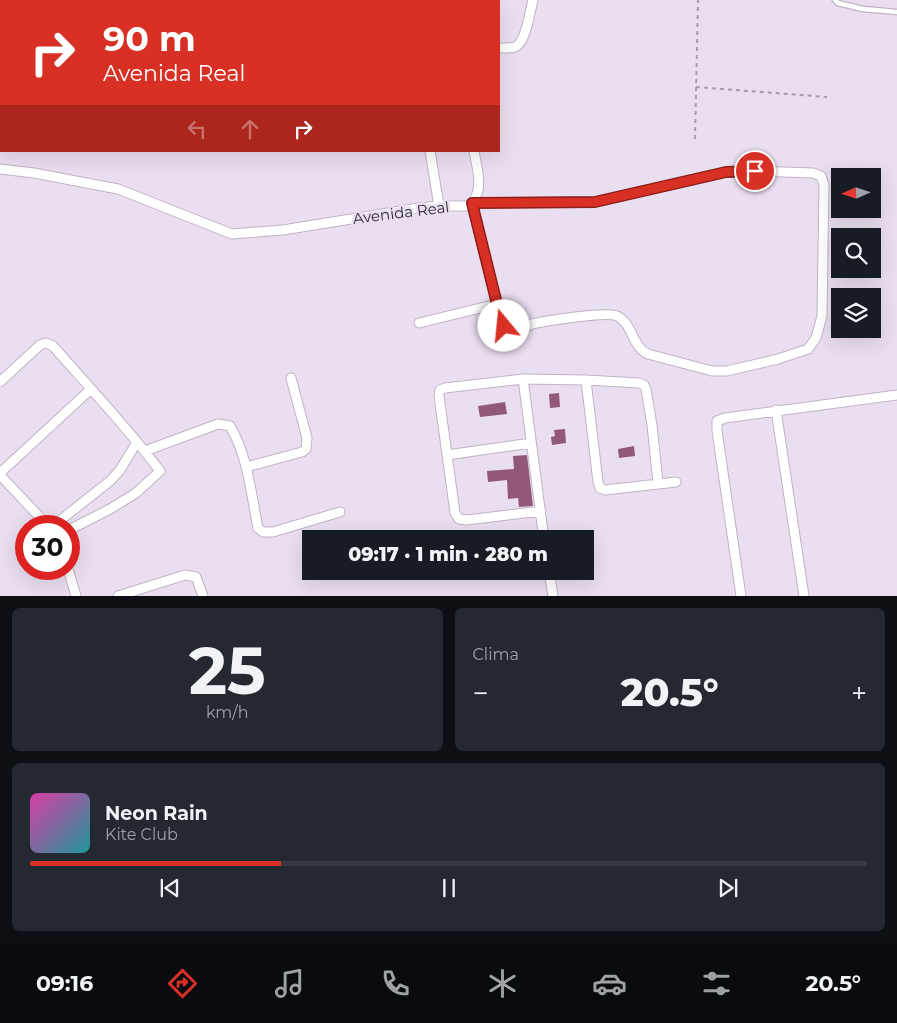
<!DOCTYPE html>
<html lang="es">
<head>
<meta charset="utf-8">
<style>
  :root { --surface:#171b24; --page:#242831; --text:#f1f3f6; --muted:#9ea1a6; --line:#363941; --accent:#d93025 }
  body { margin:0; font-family:Montserrat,sans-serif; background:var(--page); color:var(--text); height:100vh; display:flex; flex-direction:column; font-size:19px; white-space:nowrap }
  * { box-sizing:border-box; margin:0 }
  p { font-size:16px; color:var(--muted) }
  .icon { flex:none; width:28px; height:28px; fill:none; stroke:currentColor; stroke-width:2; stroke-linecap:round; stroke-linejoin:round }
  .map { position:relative; height:596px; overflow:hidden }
  .side { display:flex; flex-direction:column; gap:12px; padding:12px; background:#0d0f14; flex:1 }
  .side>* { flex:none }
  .banner { position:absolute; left:0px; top:0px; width:500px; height:152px; box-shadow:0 5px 20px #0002; background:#d93025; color:#fff; overflow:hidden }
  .needle { width:32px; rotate:267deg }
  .buttons { position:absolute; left:831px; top:168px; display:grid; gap:10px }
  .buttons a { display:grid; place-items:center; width:50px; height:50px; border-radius:0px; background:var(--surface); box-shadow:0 5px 20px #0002; font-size:25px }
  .speed { position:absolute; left:15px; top:515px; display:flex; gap:10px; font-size:25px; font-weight:700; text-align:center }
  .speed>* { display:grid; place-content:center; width:65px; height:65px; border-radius:50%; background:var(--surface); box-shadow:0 5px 20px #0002; line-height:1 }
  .speed .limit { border:8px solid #d22; background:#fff; color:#111 }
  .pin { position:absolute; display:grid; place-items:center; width:42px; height:42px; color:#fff; margin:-21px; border:2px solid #fff; border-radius:50%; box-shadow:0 1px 5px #0007 }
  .me { position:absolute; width:55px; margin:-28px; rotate:343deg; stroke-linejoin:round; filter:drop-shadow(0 0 4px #0008) }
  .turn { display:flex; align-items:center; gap:18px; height:105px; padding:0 20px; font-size:22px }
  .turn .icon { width:65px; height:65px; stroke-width:2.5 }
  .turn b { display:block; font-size:35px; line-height:42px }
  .lanes { display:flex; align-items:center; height:48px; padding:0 20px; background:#0003; justify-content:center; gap:25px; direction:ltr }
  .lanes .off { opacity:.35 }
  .big { font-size:38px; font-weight:800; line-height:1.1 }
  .side .tile { flex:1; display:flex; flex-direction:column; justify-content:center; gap:8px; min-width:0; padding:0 18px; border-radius:8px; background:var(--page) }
  .side .dial { align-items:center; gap:0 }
  .dial b { font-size:65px; line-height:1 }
  .song { display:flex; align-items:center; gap:15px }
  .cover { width:60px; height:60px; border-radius:8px; background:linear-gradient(135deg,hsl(320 70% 55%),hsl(180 70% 35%)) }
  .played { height:5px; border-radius:2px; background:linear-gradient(90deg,var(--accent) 30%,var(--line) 30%) }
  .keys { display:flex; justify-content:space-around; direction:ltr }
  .heat { display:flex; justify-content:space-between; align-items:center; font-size:28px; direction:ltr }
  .side .tiles { flex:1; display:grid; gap:12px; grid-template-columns:1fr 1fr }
  .tile:last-child { grid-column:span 2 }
  .trip { position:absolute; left:302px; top:530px; width:292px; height:50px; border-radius:0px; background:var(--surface); box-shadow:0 5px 20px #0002; font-weight:800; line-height:50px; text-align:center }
  .tabs { display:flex; height:80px; justify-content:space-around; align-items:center; background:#090b0e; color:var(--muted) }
  .tabs .icon { width:35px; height:35px }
  .tabs .current { color:var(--accent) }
  .tabs b { font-size:22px; color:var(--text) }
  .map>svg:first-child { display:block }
  .education { fill:#e9d3e1 }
  .building { fill:#915877 }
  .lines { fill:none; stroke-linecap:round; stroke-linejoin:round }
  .service-casing { stroke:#bfb4c6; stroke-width:7 }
  .minor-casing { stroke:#bfb4c6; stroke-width:11 }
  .path { stroke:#a69dac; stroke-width:2; stroke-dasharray:4 4; stroke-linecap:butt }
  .service { stroke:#fff; stroke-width:4.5 }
  .minor { stroke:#fff; stroke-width:9 }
  .route-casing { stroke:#8d1f18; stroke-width:12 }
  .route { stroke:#d93025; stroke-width:9 }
  .labels { text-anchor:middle; stroke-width:5; stroke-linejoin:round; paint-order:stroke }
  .street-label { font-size:15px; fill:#2d2930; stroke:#eadff1 }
</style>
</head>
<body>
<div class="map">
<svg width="897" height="596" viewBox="0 0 897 596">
  <rect width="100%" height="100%" fill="#eadff1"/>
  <!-- education -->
  <path class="education" d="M163 0H438V1H163Z"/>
  <!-- building -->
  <path class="building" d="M559 393 560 407 550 408 549 394Z
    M505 402 507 414 480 417 478 406Z
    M565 429 566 443 552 445 551 437 555 436 554 430Z
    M634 446 635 456 619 458 618 449Z
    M527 455 533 506 519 507 518 498 508 499 507 480 488 482 487 471 514 469 513 456Z"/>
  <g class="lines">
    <defs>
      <path id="service" d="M835 0 838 3 863 9 897 12"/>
      <path id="minor" d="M444 0V1
        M499 48C504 48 510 48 515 47 526 43 530 11 533 0
        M430 151 439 206
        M474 151C477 168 484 189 472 203L497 304
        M0 169 34 173 118 189 232 234 283 230 419 208 439 206H466L472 203 595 202 726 172 755 171 813 173 821 176 824 185 822 316 816 338 808 349 778 359 727 371H712L648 354C632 347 633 324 617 316 607 311 545 321 532 324 526 326 520 331 514 331 512 331 508 330 507 329 502 325 500 310 497 304L419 323
        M523 379 544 539
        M586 380 598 482 600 488 605 490 676 482
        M0 382 40 345 46 343 53 346C89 387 127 427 160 471L136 493 110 509 69 530
        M776 410 804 596
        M145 451 218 424 230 426C248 456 251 494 258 528L263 532H273L340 512
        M447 455 531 443
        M246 467 302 452 306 449 307 438 291 378
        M0 473 91 389
        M0 475 48 526
        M541 511 467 520 459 519 455 513 439 396 440 390 445 388 523 379 586 380 639 383 644 385 646 389 652 425 658 483
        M53 526 110 481 120 470 137 442
        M68 569 76 596
        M549 571 553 596
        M118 596 185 575 196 577 203 596
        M741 596 717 431V421L725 418 897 395"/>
    </defs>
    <!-- service casing -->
    <use href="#service" class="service-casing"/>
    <!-- minor casing -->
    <use href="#minor" class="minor-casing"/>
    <!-- path -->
    <path class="path" d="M696 87 827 97
      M695 139 698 0"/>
    <!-- service -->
    <use href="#service" class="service"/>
    <!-- minor -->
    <use href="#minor" class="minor"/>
  </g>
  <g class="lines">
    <defs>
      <path id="route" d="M504 326 497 304 472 203 595 202 726 172 755 171"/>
    </defs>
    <!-- route casing -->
    <use href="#route" class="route-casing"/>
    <!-- route -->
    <use href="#route" class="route"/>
  </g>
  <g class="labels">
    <!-- street labels -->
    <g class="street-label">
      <text transform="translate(401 213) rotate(-7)" y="5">Avenida Real</text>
    </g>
  </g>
</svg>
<div class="buttons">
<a><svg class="needle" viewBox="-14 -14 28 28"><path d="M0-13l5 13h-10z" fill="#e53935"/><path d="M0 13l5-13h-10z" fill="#9ea1a6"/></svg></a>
<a><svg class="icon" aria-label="search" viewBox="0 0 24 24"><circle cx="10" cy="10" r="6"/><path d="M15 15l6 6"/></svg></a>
<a><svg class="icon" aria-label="layers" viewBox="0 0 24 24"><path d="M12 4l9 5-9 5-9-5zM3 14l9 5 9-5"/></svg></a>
</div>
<div class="speed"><div class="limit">30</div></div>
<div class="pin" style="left:755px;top:171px;background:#d93025"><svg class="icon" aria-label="arrive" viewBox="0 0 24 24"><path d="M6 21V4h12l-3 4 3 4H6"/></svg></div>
<svg class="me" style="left:504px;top:326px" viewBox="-20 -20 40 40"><circle r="19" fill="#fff"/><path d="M0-13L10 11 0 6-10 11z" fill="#d93025"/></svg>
<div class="trip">09:17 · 1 min · 280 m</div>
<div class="banner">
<div class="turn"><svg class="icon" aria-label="right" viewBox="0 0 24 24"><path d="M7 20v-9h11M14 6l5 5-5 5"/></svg><div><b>90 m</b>Avenida Real</div></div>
<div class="lanes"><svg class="icon off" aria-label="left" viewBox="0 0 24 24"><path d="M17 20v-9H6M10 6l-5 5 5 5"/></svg><svg class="icon off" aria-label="ahead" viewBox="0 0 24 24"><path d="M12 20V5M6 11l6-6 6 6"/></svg><svg class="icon" aria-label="right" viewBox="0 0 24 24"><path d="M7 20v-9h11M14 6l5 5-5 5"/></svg></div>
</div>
</div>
<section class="side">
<div class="tiles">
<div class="tile dial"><b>25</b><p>km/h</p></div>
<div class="tile"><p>Clima</p>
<div class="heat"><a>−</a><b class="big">20.5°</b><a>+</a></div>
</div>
<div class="tile">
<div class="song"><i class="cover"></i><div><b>Neon Rain</b><p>Kite Club</p></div></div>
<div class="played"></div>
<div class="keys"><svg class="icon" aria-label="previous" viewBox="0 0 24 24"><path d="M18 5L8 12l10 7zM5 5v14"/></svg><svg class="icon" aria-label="pause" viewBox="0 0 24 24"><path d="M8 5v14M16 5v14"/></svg><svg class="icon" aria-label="next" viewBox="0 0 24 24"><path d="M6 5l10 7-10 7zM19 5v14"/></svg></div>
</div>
</div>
</section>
<nav class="tabs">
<b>09:16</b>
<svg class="icon current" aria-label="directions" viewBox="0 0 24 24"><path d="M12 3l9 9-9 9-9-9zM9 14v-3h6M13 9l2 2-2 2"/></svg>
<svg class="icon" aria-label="music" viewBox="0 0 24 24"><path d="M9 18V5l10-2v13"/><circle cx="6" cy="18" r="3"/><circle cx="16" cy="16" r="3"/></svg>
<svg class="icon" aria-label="phone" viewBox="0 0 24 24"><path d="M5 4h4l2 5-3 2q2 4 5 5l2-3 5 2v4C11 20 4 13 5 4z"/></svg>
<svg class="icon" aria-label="climate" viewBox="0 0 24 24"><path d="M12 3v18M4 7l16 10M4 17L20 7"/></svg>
<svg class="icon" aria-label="car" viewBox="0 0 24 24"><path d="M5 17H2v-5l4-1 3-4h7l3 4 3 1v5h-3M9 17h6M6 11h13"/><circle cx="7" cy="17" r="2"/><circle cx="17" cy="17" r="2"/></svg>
<svg class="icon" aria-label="filters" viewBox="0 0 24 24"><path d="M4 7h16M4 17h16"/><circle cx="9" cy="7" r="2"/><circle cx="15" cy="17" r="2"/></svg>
<b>20.5°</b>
</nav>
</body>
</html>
